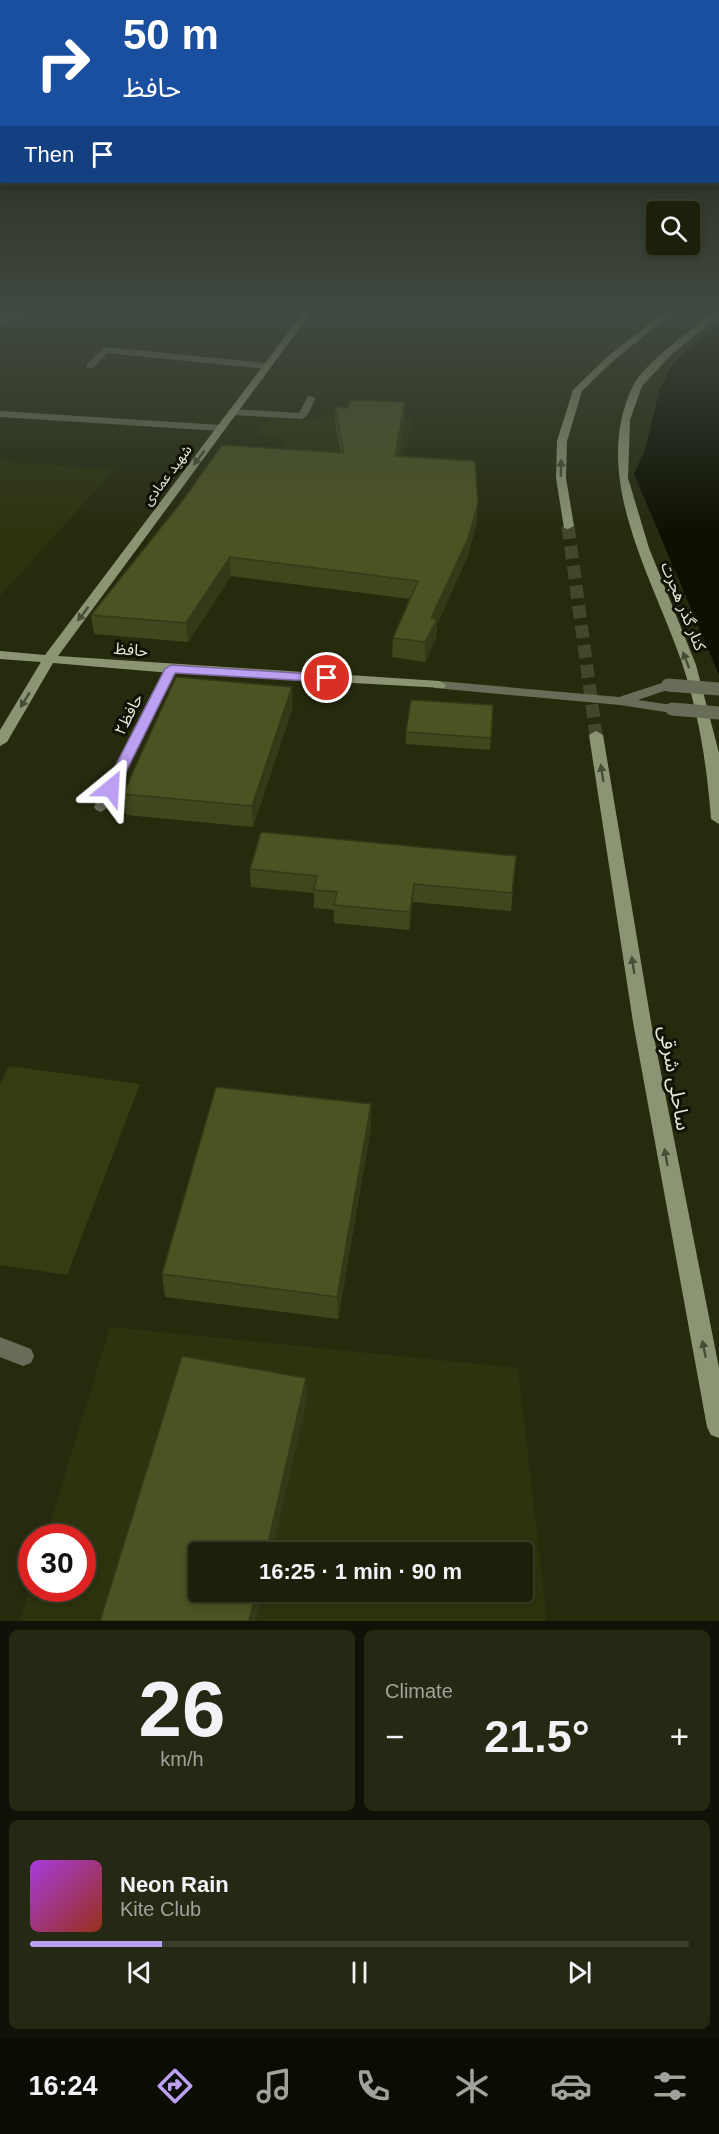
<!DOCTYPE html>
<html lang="en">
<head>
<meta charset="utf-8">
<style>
  :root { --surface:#1c200a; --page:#252813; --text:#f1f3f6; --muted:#a0a39c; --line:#3a3e2b; --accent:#bca0f2 }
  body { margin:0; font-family:Helvetica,"Noto Sans Arabic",sans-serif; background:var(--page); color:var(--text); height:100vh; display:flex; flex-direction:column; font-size:22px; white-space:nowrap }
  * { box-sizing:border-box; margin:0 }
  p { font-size:20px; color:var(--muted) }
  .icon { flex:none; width:33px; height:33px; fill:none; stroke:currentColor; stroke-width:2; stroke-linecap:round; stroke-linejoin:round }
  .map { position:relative; height:1621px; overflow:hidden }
  .side { display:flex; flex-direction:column; gap:9px; padding:9px; background:#0f1206; flex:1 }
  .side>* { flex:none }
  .guide { position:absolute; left:0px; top:0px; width:720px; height:183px; box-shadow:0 3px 9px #0003,0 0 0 2px var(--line); background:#1a4fa0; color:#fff; overflow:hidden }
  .buttons { position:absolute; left:646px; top:201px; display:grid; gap:12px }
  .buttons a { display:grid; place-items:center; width:54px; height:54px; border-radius:6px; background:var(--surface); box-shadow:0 3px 9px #0003,0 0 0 2px var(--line); font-size:30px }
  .speed { position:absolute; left:18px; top:1524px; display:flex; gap:12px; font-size:30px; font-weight:700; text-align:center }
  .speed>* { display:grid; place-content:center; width:78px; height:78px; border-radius:50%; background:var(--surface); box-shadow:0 3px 9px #0003,0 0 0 2px var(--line); line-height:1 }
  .speed .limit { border:9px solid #d22; background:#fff; color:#111 }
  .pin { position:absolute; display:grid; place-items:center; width:51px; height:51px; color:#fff; margin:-26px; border:3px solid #fff; border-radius:50%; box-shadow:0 2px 6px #0007 }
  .me { position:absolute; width:66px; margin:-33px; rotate:27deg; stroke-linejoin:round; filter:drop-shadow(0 0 4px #0008) }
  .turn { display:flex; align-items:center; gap:21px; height:126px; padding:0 24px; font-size:27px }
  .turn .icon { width:78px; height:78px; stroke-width:2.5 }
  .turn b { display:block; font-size:42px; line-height:51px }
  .then { display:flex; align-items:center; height:57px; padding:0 24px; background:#0003; gap:12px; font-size:22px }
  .big { font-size:45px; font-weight:700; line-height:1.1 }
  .side .widget { flex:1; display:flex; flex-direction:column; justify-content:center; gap:9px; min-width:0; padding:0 21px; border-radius:9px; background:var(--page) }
  .side .dial { align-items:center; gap:0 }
  .dial b { font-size:78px; line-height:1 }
  .song { display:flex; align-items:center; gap:18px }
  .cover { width:72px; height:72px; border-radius:9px; background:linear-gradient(135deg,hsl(280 70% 55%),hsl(10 70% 35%)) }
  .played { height:6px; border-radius:3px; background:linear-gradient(90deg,var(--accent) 20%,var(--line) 20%) }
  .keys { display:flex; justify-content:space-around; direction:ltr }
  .heat { display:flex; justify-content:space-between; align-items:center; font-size:33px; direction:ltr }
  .side .tiles { flex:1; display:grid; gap:9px; grid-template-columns:1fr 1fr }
  .widget:last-child { grid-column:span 2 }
  .trip { position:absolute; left:188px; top:1542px; width:345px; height:60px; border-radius:6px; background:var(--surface); box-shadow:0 3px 9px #0003,0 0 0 2px var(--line); font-weight:700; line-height:60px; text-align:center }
  .tabs { display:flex; height:96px; justify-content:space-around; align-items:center; background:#0b0d04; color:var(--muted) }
  .tabs .icon { width:42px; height:42px }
  .tabs .active { color:var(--accent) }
  .tabs b { font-size:27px; color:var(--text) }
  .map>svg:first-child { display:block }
  .built { fill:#2c330e; fill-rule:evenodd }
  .green { fill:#343c11 }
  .water { fill:#0c1000 }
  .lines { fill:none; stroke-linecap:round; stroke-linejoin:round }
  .secondary-tunnel { stroke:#43482c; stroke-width:13; stroke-dasharray:13 7; stroke-linecap:butt }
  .street { fill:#686d58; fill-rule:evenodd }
  .secondary { fill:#8c9573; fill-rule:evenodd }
  .street-bridge { stroke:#686d58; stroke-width:13 }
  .wall { fill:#40471d }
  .shaded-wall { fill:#343a18 }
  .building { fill:#4a5322; stroke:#343a18; stroke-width:1.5 }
  .oneway { fill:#484d37 }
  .route { fill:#bca0f2; stroke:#7a689d; stroke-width:1.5 }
  .labels { text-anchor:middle; stroke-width:6; stroke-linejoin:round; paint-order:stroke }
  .far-street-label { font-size:14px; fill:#e5e9d8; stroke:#101206 }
  .street-label { font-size:16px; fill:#e5e9d8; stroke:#101206 }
  .near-street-label { font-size:20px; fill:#e5e9d8; stroke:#101206 }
</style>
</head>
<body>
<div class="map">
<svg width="719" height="1621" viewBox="0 0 719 1621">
  <rect width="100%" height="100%" fill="#262b0e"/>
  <!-- built -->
  <path class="built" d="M325 414 414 419 397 474 273 466 285 439 256 436 264 421 274 418 313 420Z
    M0 461 114 470 0 596Z
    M110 1327 518 1368 547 1621H20L31 1584 32 1588H82V1538L46 1537ZM198 1552H522V1592H198Z"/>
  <!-- green -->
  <path class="green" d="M9 1066 140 1084 67 1275 0 1265V1085Z"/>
  <!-- water -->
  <path class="water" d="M719 324V675L634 474 645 450 660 389 673 363Z"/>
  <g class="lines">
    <!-- secondary-tunnel -->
    <path class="secondary-tunnel" d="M568 526 596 735"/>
    <!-- street -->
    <path class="street" d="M17 310H26L0 326V319Z
      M105 347 267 363 272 366 267 369 107 353 93 368H87V364Z
      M308 396 316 398 307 416 302 419 233 415 228 412 233 409 299 413Z
      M0 411 221 425 226 428 221 431 0 417Z
      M171 665 178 669 108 807 101 812 96 810 94 807 164 669Z
      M439 681 619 697 668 681 675 685 673 688 638 700 672 705 679 709 672 713 620 705 434 688 432 685Z
      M0 1337 31 1349 34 1356 31 1363 23 1366 0 1357Z"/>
    <!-- secondary -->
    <path class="secondary" d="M305 310H313L58 656 439 681 446 685 444 688 171 673 53 663 7 742 0 746V730L41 662 0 659V651L45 655Z
      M667 310H676L613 361 582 391 567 441 566 478 574 526 568 529 564 528 556 478 557 441 573 390 607 357Z
      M716 310H719V316L672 354 642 386 630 420 628 478 649 548 696 665 719 753V824L711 819C707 766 699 714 682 663 653 578 589 476 633 386 644 363 695 327 716 310Z
      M596 731 603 735 651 1022 719 1368V1438L711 1435 707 1427 633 1022 589 735Z"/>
    <!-- street-bridge -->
    <path class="street-bridge" d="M668 685 719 689
      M672 709 719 713"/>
  </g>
  <!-- wall -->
  <path class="wall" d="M335 407 405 419 398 456 477 522 467 558 437 624 436 639 425 662 392 657 393 638 410 599 231 576 188 642 94 634 91 615 341 453 335 424Z
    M493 705 490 750 406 744V732Z
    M293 707 253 827 126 815 123 794Z
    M516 856 511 911 413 902 409 930 334 923V910L314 908V893L251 887 250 869Z
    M371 1104V1127L338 1319 165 1297 162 1274Z"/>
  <!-- shaded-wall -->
  <path class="shaded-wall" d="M405 402V419L395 473V456Z
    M478 504 477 522 467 558 437 624 436 639 425 662V642L431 618Z
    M230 557 231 576 188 642 186 623Z
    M292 687 293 707 253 827 252 806Z
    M414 884 413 902 409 930 410 912Z
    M371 1104V1127L338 1319 337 1297Z
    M306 1378 307 1400 272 1552H266Z
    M256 1592H263L256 1621H249Z"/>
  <!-- building -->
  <path class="building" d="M351 400 405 402 395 456 475 461 478 504 468 539 431 618 437 619 425 642 393 638 418 581 230 557 186 623 91 615 183 500 222 445 344 453 335 407 348 408Z
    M176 677 292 687 252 806 123 794Z
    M411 700 493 705 491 738 406 732Z
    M261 832 516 856 512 893 414 884 410 912 334 905 337 892 314 890 317 876 250 869Z
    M216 1087 371 1104 337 1297 162 1274Z
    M182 1356 306 1378 266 1552H198V1592H256L249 1621H100Z"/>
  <!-- one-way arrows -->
  <defs><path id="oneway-solid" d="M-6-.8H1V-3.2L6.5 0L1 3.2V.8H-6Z" transform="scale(1.5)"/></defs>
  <g class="oneway">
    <use href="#oneway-solid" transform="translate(199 458) rotate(127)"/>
    <use href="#oneway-solid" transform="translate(561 468) rotate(-89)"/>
    <use href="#oneway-solid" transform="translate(83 614) rotate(127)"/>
    <use href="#oneway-solid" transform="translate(686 660) rotate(-111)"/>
    <use href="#oneway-solid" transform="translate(25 700) rotate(121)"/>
    <use href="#oneway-solid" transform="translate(602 773) rotate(-99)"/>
    <use href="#oneway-solid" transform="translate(633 965) rotate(-99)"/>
    <use href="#oneway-solid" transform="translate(666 1157) rotate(-100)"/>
    <use href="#oneway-solid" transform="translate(704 1349) rotate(-101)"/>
  </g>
  <!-- sky -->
  <linearGradient id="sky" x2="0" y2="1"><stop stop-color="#151808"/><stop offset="0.58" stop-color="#414a41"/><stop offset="1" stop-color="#414a41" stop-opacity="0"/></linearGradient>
  <rect width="719" height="537" fill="url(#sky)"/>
  <!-- route -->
  <path class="route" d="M171 665 327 675 333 678 327 682 175 673 118 788 111 792 106 790 104 788 165 669Z"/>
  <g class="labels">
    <!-- far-street labels -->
    <g class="far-street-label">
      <text transform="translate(167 475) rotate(-53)" y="5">شهید عمادی</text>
    </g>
    <!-- street labels -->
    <g class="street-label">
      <text transform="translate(684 606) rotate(68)" y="6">کنار گذر هجرت</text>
      <text transform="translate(131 649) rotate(5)" y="6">حافظ</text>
      <text transform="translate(128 714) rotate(-63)" y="6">۲حافظ</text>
    </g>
    <!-- near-street labels -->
    <g class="near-street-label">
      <text transform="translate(675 1078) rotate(80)" y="7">ساحلی شرقی</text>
    </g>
  </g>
</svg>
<div class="buttons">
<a><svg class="icon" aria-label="search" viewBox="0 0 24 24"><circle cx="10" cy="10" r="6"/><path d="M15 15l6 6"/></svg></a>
</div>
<div class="speed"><div class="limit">30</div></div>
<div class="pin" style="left:327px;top:678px;background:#d93025"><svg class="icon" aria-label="arrive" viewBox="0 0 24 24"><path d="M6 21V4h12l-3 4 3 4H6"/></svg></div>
<svg class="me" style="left:111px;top:788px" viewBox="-20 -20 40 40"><path d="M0-17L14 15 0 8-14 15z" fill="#bca0f2" stroke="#fff" stroke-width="4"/></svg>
<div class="trip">16:25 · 1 min · 90 m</div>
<div class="guide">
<div class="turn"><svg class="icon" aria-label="right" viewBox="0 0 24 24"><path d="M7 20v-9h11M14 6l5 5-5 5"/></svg><div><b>50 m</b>حافظ</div></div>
<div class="then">Then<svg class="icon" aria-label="arrive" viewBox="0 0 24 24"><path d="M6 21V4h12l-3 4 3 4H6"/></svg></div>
</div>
</div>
<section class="side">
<div class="tiles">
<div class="widget dial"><b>26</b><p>km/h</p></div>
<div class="widget"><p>Climate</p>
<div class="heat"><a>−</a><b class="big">21.5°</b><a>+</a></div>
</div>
<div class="widget">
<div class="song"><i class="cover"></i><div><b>Neon Rain</b><p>Kite Club</p></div></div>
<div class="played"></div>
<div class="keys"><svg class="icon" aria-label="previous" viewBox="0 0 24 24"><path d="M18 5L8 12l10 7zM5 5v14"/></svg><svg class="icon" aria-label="pause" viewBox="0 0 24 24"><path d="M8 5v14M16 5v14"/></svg><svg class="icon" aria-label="next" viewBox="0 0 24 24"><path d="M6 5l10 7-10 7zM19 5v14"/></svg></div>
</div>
</div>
</section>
<nav class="tabs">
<b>16:24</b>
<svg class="icon active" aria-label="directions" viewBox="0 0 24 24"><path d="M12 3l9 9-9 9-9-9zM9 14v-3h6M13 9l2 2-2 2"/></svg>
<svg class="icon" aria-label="music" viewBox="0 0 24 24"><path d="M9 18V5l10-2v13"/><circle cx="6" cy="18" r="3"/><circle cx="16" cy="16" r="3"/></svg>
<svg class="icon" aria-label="phone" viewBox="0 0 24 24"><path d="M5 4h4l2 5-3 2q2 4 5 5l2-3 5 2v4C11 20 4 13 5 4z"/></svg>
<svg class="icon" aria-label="climate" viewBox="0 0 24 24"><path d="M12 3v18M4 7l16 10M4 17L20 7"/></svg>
<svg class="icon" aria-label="car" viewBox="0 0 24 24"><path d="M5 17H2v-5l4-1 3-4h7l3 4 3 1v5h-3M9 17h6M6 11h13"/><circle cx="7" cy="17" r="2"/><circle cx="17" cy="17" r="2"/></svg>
<svg class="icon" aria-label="filters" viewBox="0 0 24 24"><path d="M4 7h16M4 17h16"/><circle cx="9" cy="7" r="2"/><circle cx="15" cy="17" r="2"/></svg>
</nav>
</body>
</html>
